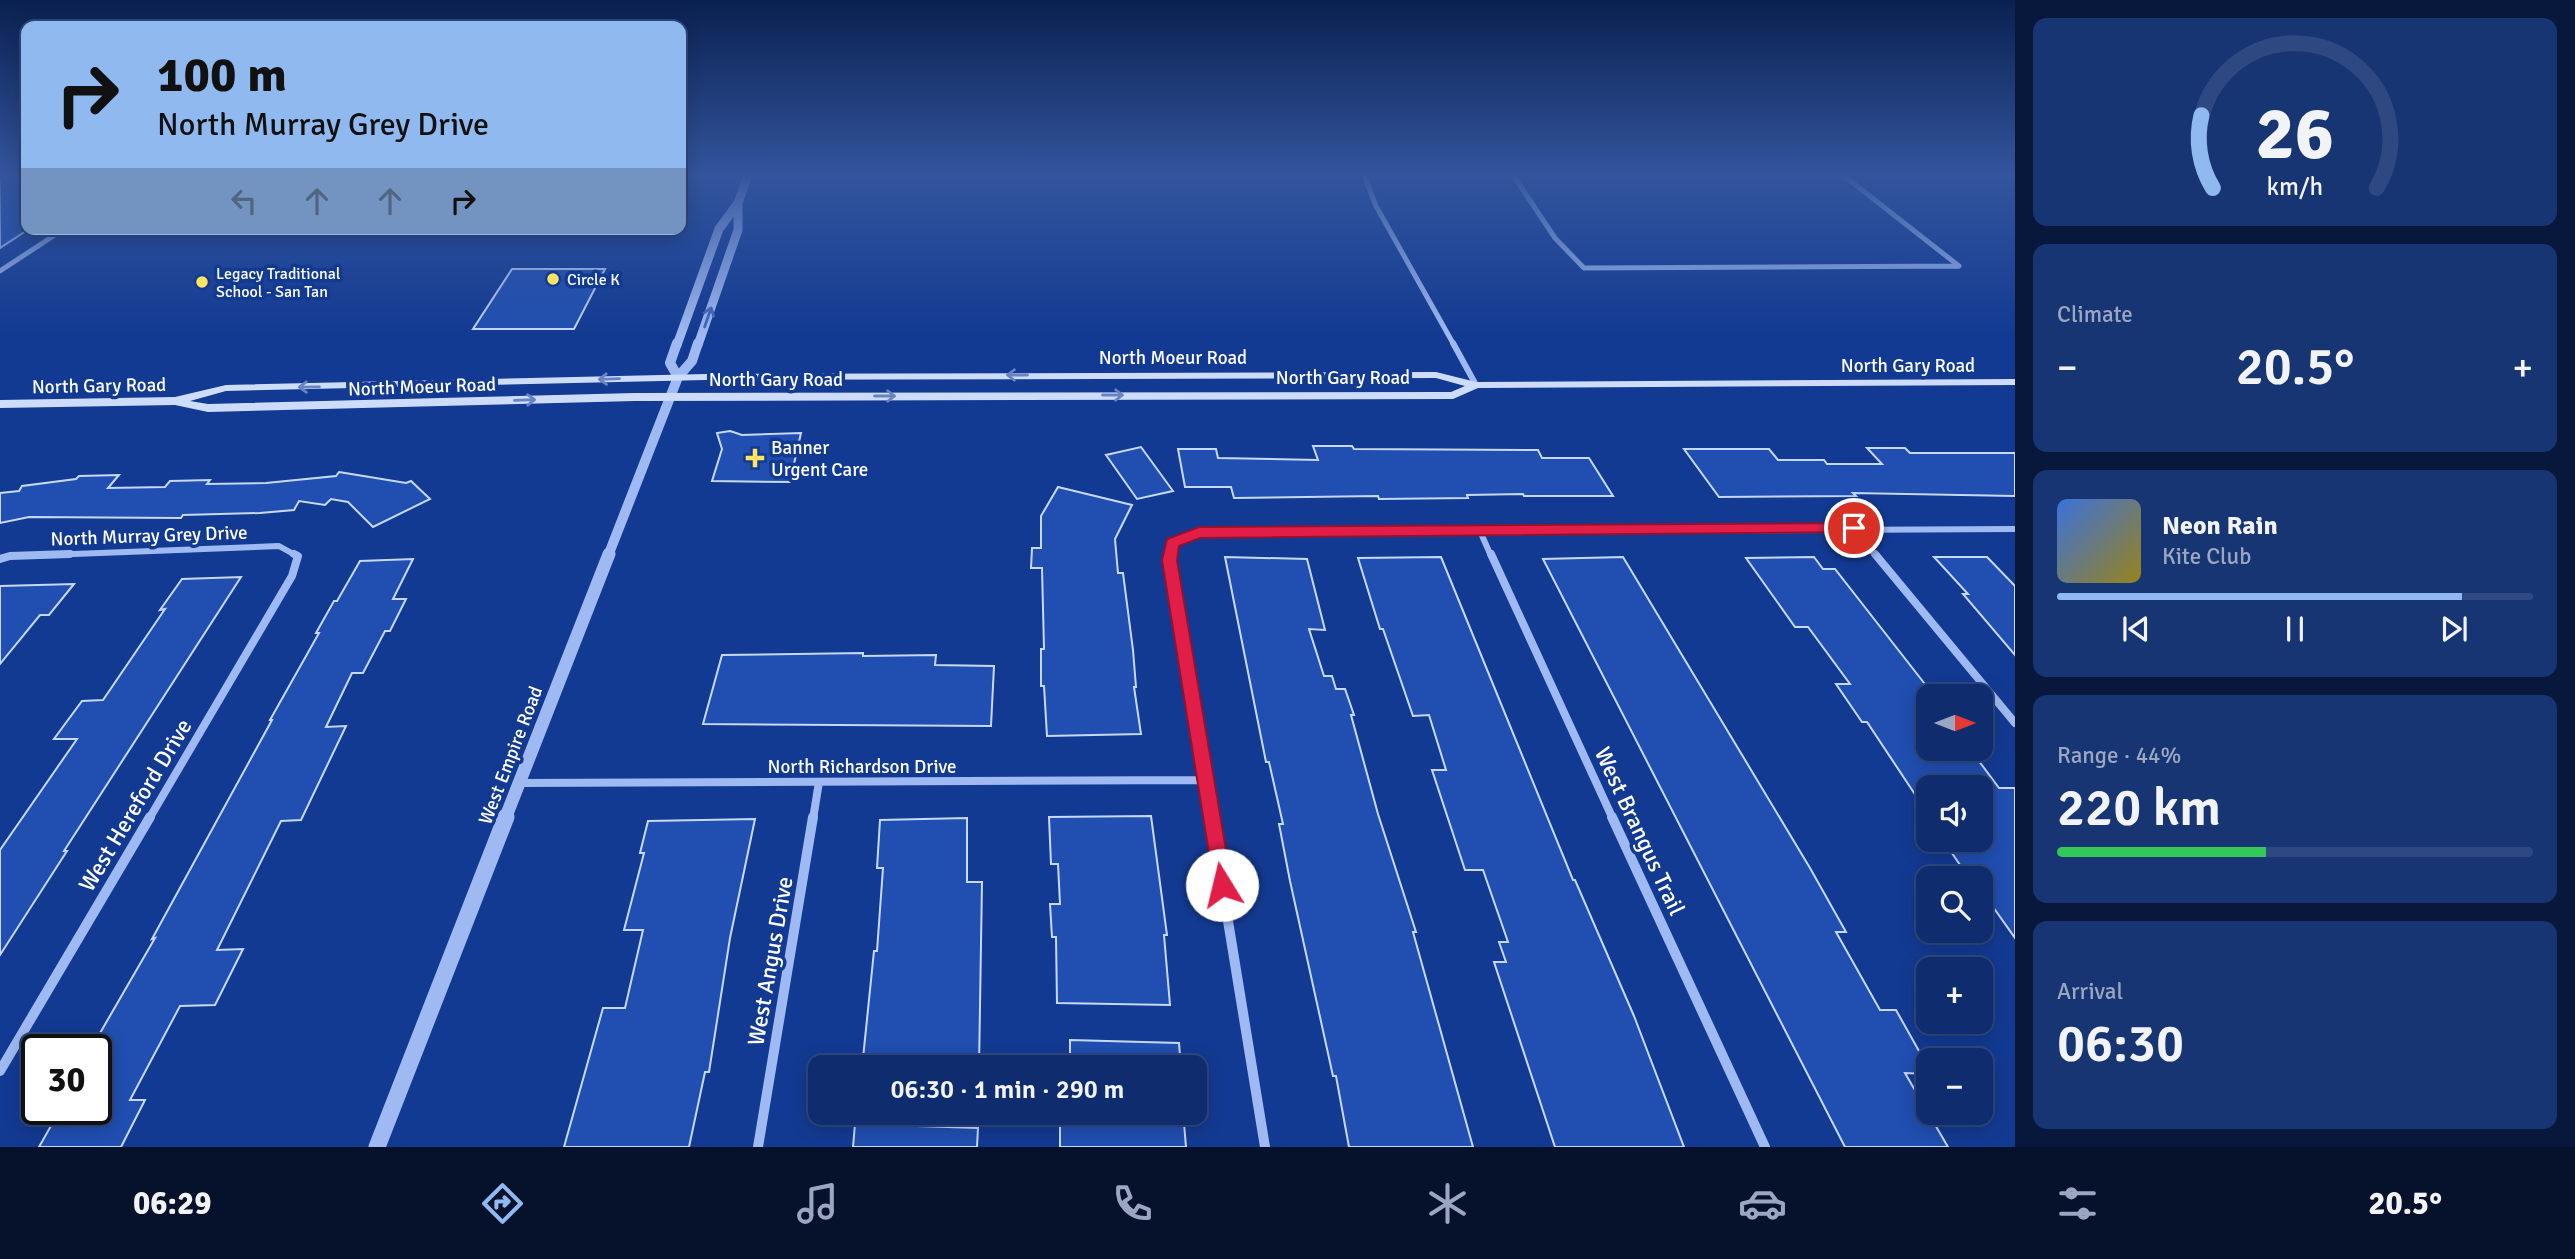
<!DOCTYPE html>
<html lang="en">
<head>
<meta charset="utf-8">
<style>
  :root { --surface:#0e2c6e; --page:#173473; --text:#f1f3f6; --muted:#9ba7c2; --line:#2e4881; --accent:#90b9f0 }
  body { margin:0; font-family:Signika,sans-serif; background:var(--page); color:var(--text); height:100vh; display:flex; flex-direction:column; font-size:26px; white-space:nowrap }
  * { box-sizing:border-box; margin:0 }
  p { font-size:23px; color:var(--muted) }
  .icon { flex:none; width:38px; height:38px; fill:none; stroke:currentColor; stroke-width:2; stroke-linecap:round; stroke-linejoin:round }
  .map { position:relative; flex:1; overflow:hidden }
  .drawer { display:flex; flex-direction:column; gap:18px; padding:18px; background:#08183c; width:560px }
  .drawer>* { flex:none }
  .guide { position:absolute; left:21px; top:21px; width:665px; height:214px; border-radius:14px; box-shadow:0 4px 18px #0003,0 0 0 2px var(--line); background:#90b9f0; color:#111; overflow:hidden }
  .needle { width:46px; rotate:90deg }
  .buttons { position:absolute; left:1916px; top:684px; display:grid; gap:14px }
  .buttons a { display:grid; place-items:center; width:77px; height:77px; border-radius:14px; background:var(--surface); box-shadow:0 4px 18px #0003,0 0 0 2px var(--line); font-size:35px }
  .speed { position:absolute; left:21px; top:1034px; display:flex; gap:14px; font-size:35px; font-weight:700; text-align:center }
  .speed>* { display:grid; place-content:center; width:91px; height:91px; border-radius:50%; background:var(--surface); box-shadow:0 4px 18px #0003,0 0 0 2px var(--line); line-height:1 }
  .speed .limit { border:4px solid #111; border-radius:10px; background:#fff; color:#111 }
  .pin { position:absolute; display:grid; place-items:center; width:60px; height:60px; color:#fff; margin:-30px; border:4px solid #fff; border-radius:50%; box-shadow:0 2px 7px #0007 }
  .me { position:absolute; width:77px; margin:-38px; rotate:351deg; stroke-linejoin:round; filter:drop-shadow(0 0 5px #0008) }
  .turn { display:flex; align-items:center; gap:24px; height:147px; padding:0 21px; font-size:32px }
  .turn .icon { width:91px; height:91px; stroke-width:2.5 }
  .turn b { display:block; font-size:49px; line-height:60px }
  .lanes { display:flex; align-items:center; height:66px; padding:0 21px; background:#0003; justify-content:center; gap:35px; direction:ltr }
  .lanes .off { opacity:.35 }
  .big { font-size:52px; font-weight:600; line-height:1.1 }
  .drawer .card { flex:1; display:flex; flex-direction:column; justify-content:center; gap:10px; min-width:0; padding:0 24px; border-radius:14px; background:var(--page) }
  .drawer .dial { align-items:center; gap:0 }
  .dial svg { height:182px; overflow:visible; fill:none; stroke:var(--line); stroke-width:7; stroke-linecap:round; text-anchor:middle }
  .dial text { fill:var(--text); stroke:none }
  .song { display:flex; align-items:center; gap:21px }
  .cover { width:84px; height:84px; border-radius:10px; background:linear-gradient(135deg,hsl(220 70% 55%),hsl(50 70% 35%)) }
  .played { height:7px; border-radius:4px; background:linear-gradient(90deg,var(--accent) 85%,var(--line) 85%) }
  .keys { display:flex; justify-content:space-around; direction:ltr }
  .heat { display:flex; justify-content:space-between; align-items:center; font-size:38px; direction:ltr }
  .charge { height:10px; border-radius:5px; background:linear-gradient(90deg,#34c759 44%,var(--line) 0) }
  .trip { position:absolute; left:808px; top:1055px; width:399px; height:70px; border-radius:14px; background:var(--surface); box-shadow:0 4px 18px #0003,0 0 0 2px var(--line); font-weight:600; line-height:70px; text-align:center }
  .tabs { display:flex; height:112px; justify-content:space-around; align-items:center; background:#06122c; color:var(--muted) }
  .tabs .icon { width:49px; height:49px }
  .tabs .current { color:var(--accent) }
  .tabs b { font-size:32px; color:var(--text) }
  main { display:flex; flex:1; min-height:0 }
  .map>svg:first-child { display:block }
  .building { fill:#204fb1; stroke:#c7d8fd; stroke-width:2 }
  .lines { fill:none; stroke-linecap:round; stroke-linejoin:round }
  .minor-far3 { stroke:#9fbaf2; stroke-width:5 }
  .minor-far2 { stroke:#9fbaf2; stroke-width:6 }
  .minor-far1 { stroke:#9fbaf2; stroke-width:8 }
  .minor { stroke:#9fbaf2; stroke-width:10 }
  .tertiary-far3 { stroke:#9fbaf2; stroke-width:9 }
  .tertiary-far2 { stroke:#9fbaf2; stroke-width:10 }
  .tertiary-far1 { stroke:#9fbaf2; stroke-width:13 }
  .tertiary { stroke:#9fbaf2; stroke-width:17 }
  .secondary { fill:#cedcfc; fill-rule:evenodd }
  .oneway { stroke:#4467b4 }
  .oneway2 { stroke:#6783c2 }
  .route { fill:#e11d48; stroke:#92132f; stroke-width:2 }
  .poi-dot { fill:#ffe560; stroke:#133a92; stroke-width:2.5 }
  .labels { text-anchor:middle; stroke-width:7; stroke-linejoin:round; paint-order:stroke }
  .far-poi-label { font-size:16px; fill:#fff; stroke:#133a92; text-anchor:start }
  .street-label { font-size:19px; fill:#fff; stroke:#133a92 }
  .poi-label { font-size:19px; fill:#fff; stroke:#133a92; text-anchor:start }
  .near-street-label { font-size:23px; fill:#fff; stroke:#133a92 }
</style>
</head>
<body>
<main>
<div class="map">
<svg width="2015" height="1147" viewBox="0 0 2015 1147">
  <rect width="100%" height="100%" fill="#133a92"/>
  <!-- building -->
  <path class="building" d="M0 175H26V231L0 248Z
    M512 269H605L574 329H473Z
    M730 431 742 435 801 433 790 482 712 481 722 449 717 433Z
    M1313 446H1352L1354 449 1538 450 1542 458H1589L1613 496H1524L1523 494 1467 495 1468 498 1379 499 1378 496 1234 498 1231 487H1185L1178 449H1216L1218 458 1318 460Z
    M1141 447 1173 491 1137 499 1106 455Z
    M1867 448H1905L1910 453H2015V496L1853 493 1856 496 1719 497 1684 449H1769L1778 460H1824L1827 464H1882Z
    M339 472 406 483 411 481 430 499 373 527 348 502 331 499 325 505 299 501 294 510 260 513 183 515 181 518 29 517 0 523V493L19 491 22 486 76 479 79 476 119 475 108 488 165 487 170 481 210 480 207 484 266 483 336 476Z
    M1058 487 1132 505 1115 539 1118 573H1123L1133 650 1136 687H1134L1141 734 1047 736 1044 686H1041V649H1044L1042 568H1031L1032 548H1041V516Z
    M1225 557 1307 559 1325 630 1309 629 1324 676H1332L1336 689H1345L1354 715H1351L1378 814 1416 932H1413L1473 1147H1349L1336 1076H1333L1290 881 1279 824H1283L1269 762H1266Z
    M1441 557 1573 880H1575L1634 1016 1684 1147H1555L1494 962H1506L1499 942H1508L1483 870H1465L1432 770H1446L1429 715 1413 716 1383 629H1380L1358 558Z
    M1623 557 1810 868 1846 932H1836L1880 1010H1896L1928 1067V1074L1905 1073 1948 1147H1845L1543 559Z
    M1814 557 1823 569H1835L1928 688V749H1970L1999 788H2015V938L1981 890V878H1969L1945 843H1981V788H1928V814L1867 722H1862L1836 684H1850L1808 627H1795L1746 558Z
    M1934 557H1987L2015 586V655L1963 594H1968Z
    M413 559 393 599H406L390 631H385L363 673H352L326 727 346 726 301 820 281 821 217 950 243 949 215 1005 180 1006 130 1100H145L121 1147H39L60 1110H96V1040L155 938 152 939 272 720H270L319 633H316L334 601H337L360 561Z
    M241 577 64 851H67L0 955V850L77 739H54L82 701 103 700 165 609 160 610 182 579Z
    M74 584 49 615H40L0 664V586Z
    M863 653V656L936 655 935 665 994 666 991 726 703 724 722 655Z
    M1151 816 1167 935H1164L1170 1005 1057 1003 1056 937H1052L1050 904H1060L1058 864H1051L1049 817Z
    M967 818V882H982L979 1068H862L874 951H877L883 868H877L880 820Z
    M755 819 730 938 709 1072H705L689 1147H564L603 1008H625L643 930H624L644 853H640L648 821Z
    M1070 1040 1179 1043 1181 1068H1070Z
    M1060 1119 1184 1123 1186 1147H1060Z
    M855 1124 978 1128 977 1147H853Z"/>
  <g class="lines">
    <!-- minor-far3 -->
    <path class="minor-far3" d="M1364 175 1376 206 1454 345
      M1513 175 1555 238 1584 268 1959 266
      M1843 175 1959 266
      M0 271 64 229"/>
    <!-- minor-far2 -->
    <path class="minor-far2" d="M1453 343 1476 385
      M1854 529 1876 556
      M1480 531 1491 556
      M22 556 279 546 297 556
      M1170 556 1172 542 1199 533 2015 529"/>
    <!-- minor-far1 -->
    <path class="minor-far1" d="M1170 554 1211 819
      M1491 554 1613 819
      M1875 554 2015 723
      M0 559 10 556 70 554
      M520 783 1205 780
      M149 819 292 576 298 556 294 554
      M813 819 819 782"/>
    <!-- minor -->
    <path class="minor" d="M1211 817 1265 1147
      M1612 817 1765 1147
      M0 1071 150 817
      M758 1147 813 817"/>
    <!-- tertiary-far3 -->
    <path class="tertiary-far3" d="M677 345 719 229 738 203 748 175
      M698 345 738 230V203"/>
    <!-- tertiary-far2 -->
    <path class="tertiary-far2" d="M677 343 670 363 678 377
      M608 556 678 377 692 361 698 343"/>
    <!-- tertiary-far1 -->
    <path class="tertiary-far1" d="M505 819 609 554"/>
    <!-- tertiary -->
    <path class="tertiary" d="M377 1147 506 817"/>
    <!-- secondary -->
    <path class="secondary" d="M1436 372 1476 382 2015 379V385L1478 388 1453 399 635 401 208 412 175 405 0 408V400L175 397 226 385 706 374ZM1436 378 1465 386 1451 392 635 393 208 404 190 401 226 391 706 380Z"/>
  </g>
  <!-- one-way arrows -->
  <defs><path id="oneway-shaft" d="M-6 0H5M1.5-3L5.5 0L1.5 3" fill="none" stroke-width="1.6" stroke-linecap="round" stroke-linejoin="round" transform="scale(1.75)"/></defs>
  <use class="oneway" href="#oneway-shaft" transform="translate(708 317) rotate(-71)"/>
  <g class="oneway2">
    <use href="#oneway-shaft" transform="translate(1017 375) rotate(180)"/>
    <use href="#oneway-shaft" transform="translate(609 379) rotate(178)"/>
    <use href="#oneway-shaft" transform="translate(309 387) rotate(179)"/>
    <use href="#oneway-shaft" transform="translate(1113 395)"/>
    <use href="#oneway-shaft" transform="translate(885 396)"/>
    <use href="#oneway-shaft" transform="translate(525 400) rotate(-2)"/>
  </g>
  <!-- sky -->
  <linearGradient id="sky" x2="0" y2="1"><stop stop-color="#0a2050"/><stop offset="0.52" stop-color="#33559d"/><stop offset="1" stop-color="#33559d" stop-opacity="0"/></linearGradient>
  <rect width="2015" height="336" fill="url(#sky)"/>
  <!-- route -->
  <path class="route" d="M1854 523 1861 528 1859 532 1200 538 1179 546 1177 560 1232 885 1229 891 1222 894 1215 891 1162 560 1167 539 1199 527Z"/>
  <!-- markers -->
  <g class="poi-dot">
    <circle cx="553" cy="279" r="7"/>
    <circle cx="202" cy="282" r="7"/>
    <path d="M751.5 447.5h7v7h7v7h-7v7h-7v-7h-7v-7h7z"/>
  </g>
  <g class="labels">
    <!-- far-poi labels -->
    <g class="far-poi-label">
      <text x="216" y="279">Legacy Traditional<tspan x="216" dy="18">School - San Tan</tspan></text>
      <text x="567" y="285">Circle K</text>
    </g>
    <!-- street labels -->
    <g class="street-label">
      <text x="1173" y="364">North Moeur Road</text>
      <text x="1908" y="372">North Gary Road</text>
      <text x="1343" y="384">North Gary Road</text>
      <text x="776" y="386">North Gary Road</text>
      <text transform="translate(99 385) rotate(-1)" y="7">North Gary Road</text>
      <text transform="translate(422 386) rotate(-2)" y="7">North Moeur Road</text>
      <text transform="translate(149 535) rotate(-2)" y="7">North Murray Grey Drive</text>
      <text transform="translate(510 755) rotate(-69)" y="7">West Empire Road</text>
      <text x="862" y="773">North Richardson Drive</text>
    </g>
    <!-- poi labels -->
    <g class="poi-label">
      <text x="771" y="454">Banner<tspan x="771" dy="22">Urgent Care</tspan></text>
    </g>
    <!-- near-street labels -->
    <g class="near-street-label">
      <text transform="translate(135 805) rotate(-59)" y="8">West Hereford Drive</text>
      <text transform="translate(1640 831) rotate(65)" y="8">West Brangus Trail</text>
      <text transform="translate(770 961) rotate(-80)" y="8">West Angus Drive</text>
    </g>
  </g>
</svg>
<div class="buttons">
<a><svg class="needle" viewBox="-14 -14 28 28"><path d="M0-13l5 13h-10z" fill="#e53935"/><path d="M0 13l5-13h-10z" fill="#9ba7c2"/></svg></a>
<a><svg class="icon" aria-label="sound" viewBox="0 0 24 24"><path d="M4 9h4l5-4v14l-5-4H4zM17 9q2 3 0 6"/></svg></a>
<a><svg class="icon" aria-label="search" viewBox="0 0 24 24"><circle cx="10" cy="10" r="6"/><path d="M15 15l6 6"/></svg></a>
<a>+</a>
<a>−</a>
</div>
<div class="speed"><div class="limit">30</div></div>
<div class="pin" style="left:1854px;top:528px;background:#d93025"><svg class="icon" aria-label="arrive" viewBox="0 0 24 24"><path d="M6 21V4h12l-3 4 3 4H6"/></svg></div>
<svg class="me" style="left:1222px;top:885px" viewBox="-20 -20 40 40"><circle r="19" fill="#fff"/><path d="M0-13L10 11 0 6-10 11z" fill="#e11d48"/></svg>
<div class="trip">06:30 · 1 min · 290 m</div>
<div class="guide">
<div class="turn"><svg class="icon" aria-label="right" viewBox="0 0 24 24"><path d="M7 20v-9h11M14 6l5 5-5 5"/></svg><div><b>100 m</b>North Murray Grey Drive</div></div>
<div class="lanes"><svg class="icon off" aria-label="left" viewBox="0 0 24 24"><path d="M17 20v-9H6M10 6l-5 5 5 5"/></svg><svg class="icon off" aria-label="ahead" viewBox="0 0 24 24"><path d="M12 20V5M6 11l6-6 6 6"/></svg><svg class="icon off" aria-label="ahead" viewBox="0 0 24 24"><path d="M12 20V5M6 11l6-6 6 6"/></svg><svg class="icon" aria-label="right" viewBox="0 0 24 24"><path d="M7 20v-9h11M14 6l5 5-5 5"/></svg></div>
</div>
</div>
<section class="drawer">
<div class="card dial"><svg viewBox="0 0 100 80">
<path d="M14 69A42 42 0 1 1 86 69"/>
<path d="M14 69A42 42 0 0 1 9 37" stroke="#90b9f0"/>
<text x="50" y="56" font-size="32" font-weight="700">26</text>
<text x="50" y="72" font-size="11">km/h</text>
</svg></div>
<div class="card"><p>Climate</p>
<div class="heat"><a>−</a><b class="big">20.5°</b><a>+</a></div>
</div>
<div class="card">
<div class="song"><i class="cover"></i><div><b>Neon Rain</b><p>Kite Club</p></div></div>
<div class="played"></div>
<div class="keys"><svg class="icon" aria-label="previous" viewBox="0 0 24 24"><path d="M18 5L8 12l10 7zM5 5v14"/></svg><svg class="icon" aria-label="pause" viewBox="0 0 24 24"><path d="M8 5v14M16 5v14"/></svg><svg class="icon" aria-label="next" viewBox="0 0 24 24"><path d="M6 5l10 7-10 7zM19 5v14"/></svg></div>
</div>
<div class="card"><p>Range · 44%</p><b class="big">220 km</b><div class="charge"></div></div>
<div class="card"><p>Arrival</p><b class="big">06:30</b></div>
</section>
</main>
<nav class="tabs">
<b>06:29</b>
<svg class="icon current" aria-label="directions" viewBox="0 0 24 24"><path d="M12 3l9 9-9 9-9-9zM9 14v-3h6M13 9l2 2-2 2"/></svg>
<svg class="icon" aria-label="music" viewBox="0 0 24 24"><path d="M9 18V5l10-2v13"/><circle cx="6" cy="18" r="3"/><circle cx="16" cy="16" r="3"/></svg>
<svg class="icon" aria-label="phone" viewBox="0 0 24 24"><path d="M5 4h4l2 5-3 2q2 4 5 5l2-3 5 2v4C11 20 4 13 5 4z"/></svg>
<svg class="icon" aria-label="climate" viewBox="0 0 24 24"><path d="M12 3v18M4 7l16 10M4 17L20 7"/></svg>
<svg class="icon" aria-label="car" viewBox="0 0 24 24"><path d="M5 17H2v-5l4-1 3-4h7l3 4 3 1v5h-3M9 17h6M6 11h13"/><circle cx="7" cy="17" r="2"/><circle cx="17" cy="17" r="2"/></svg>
<svg class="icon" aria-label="filters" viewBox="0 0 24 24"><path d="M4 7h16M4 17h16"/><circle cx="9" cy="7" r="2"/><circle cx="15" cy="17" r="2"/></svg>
<b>20.5°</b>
</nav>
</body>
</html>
